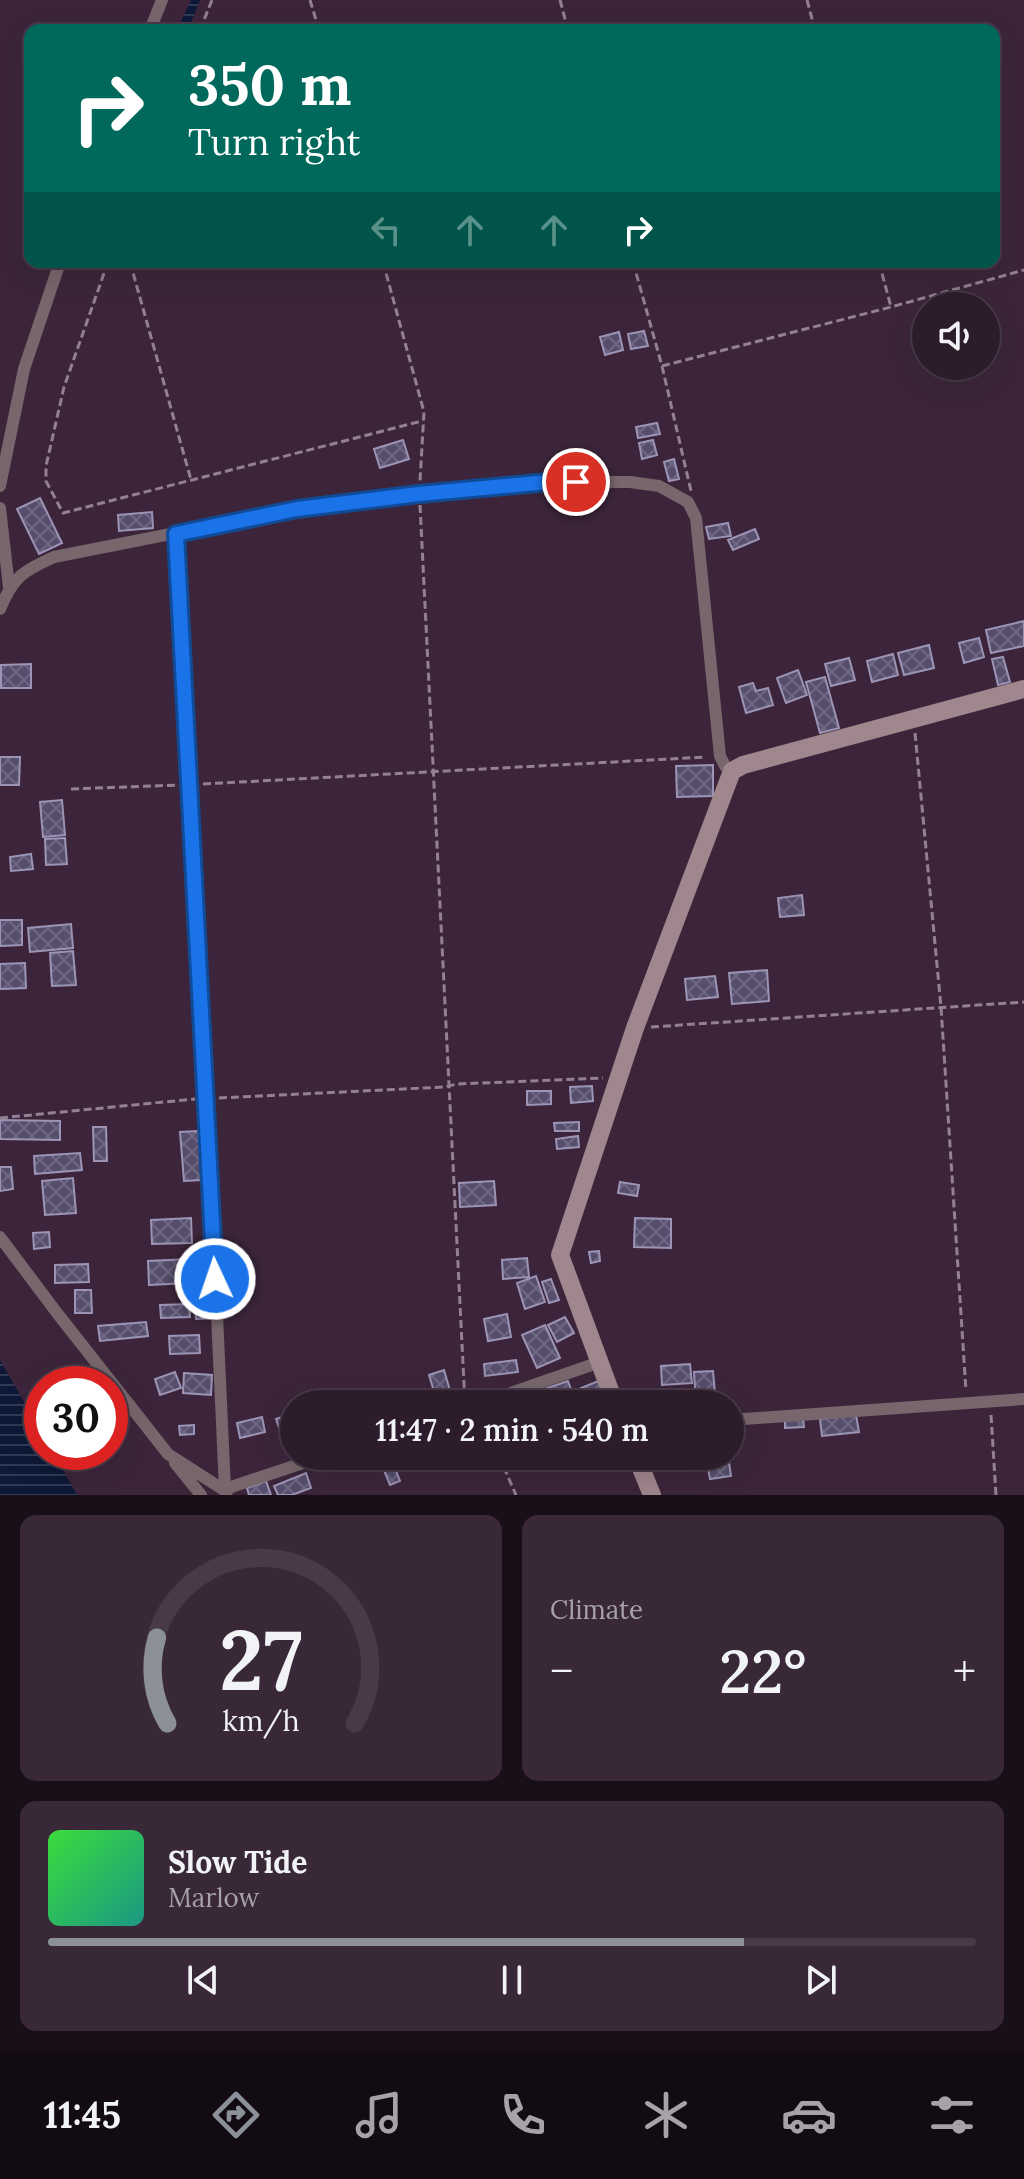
<!DOCTYPE html>
<html lang="en">
<head>
<meta charset="utf-8">
<style>
  :root { --surface:#2d1c2c; --page:#392938; --text:#f1f3f6; --muted:#a7a1a9; --line:#483a48; --accent:#8c9099 }
  body { margin:0; font-family:Lora,serif; background:var(--page); color:var(--text); height:100vh; display:flex; flex-direction:column; font-size:30px; white-space:nowrap }
  * { box-sizing:border-box; margin:0 }
  p { font-size:26px; color:var(--muted) }
  .icon { flex:none; width:44px; height:44px; fill:none; stroke:currentColor; stroke-width:2; stroke-linecap:round; stroke-linejoin:round }
  .map { position:relative; height:1495px; overflow:hidden }
  .panel { display:flex; flex-direction:column; gap:20px; padding:20px; background:#190f18; flex:1 }
  .panel>* { flex:none }
  .guide { position:absolute; left:24px; top:24px; width:976px; height:244px; border-radius:16px; box-shadow:0 8px 32px #0002,0 0 0 2px var(--line); background:#00695c; color:#fff; overflow:hidden }
  .tools { position:absolute; left:912px; top:292px; display:grid; gap:16px }
  .tools a { display:grid; place-items:center; width:88px; height:88px; border-radius:50%; background:var(--surface); box-shadow:0 8px 32px #0002,0 0 0 2px var(--line); font-size:40px }
  .speed { position:absolute; left:24px; top:1366px; display:flex; gap:16px; font-size:40px; font-weight:700; text-align:center }
  .speed>* { display:grid; place-content:center; width:104px; height:104px; border-radius:50%; background:var(--surface); box-shadow:0 8px 32px #0002,0 0 0 2px var(--line); line-height:1 }
  .speed .limit { border:12px solid #d22; background:#fff; color:#111 }
  .pin { position:absolute; display:grid; place-items:center; width:68px; height:68px; color:#fff; margin:-34px; border:4px solid #fff; border-radius:50%; box-shadow:0 2px 8px #0007 }
  .me { position:absolute; width:88px; margin:-44px; rotate:357deg; stroke-linejoin:round; filter:drop-shadow(0 0 6px #0008) }
  .turn { display:flex; align-items:center; gap:28px; height:168px; padding:0 32px; font-size:36px }
  .turn .icon { width:104px; height:104px; stroke-width:2.5 }
  .turn b { display:block; font-size:56px; line-height:68px }
  .lanes { display:flex; align-items:center; height:76px; padding:0 32px; background:#0003; justify-content:center; gap:40px; direction:ltr }
  .lanes .off { opacity:.35 }
  .big { font-size:60px; font-weight:600; line-height:1.1 }
  .panel .card { flex:1; display:flex; flex-direction:column; justify-content:center; gap:12px; min-width:0; padding:0 28px; border-radius:16px; background:var(--page) }
  .panel .dial { align-items:center; gap:0 }
  .dial svg { height:208px; overflow:visible; fill:none; stroke:var(--line); stroke-width:7; stroke-linecap:round; text-anchor:middle }
  .dial text { fill:var(--text); stroke:none }
  .song { display:flex; align-items:center; gap:24px }
  .cover { width:96px; height:96px; border-radius:12px; background:linear-gradient(135deg,hsl(120 70% 55%),hsl(170 70% 35%)) }
  .played { height:8px; border-radius:4px; background:linear-gradient(90deg,var(--accent) 75%,var(--line) 75%) }
  .keys { display:flex; justify-content:space-around; direction:ltr }
  .heat { display:flex; justify-content:space-between; align-items:center; font-size:44px; direction:ltr }
  .panel .tiles { flex:1; display:grid; gap:20px; grid-template-columns:1fr 1fr }
  .card:last-child { grid-column:span 2 }
  .trip { position:absolute; left:280px; top:1390px; width:464px; height:80px; border-radius:40px; background:var(--surface); box-shadow:0 8px 32px #0002,0 0 0 2px var(--line); font-weight:600; line-height:80px; text-align:center }
  .tab-bar { display:flex; height:128px; justify-content:space-around; align-items:center; background:#120b12; color:var(--muted) }
  .tab-bar .icon { width:56px; height:56px }
  .tab-bar .on { color:var(--accent) }
  .tab-bar b { font-size:36px; color:var(--text) }
  .map>svg:first-child { display:block }
  .water { fill:url(#water-rules) }
  .building { fill:url(#building-cross-hatch); stroke:#9c94b6; stroke-width:2 }
  .lines { fill:none; stroke-linecap:round; stroke-linejoin:round }
  .path { stroke:#938092; stroke-width:3; stroke-dasharray:8 4; stroke-linecap:butt }
  .street { stroke:#77666b; stroke-width:12 }
  .secondary { stroke:#a0868d; stroke-width:18 }
  .route-casing { stroke:#114b97; stroke-width:20 }
  .route { stroke:#1a73e8; stroke-width:14 }
</style>
</head>
<body>
<div class="map">
<svg width="1024" height="1495" viewBox="0 0 1024 1495">
  <defs>
    <pattern id="water-rules" width="6" height="5" patternUnits="userSpaceOnUse" patternTransform="scale(2)"><rect width="6" height="5" fill="#0d1937"/><path d="M0 2.5h6" fill="none" stroke="#313b55"/></pattern>
    <pattern id="building-cross-hatch" width="8" height="8" patternUnits="userSpaceOnUse" patternTransform="scale(2)"><rect width="8" height="8" fill="#564e6c"/><path d="M0 0l8 8M0 8l8-8" fill="none" stroke="#6f6882"/></pattern>
  </defs>
  <rect width="100%" height="100%" fill="#3c253b"/>
  <!-- water -->
  <path class="water" d="M191 0H200L188 30H177Z
    M0 1360 42 1433V1452H53L77 1495H0Z"/>
  <!-- building -->
  <path class="building" d="M644 331 648 346 631 349 628 334Z
    M619 332 623 350 605 355 600 337Z
    M657 423 660 434 638 438 636 427Z
    M403 440 409 459 380 468 374 449Z
    M653 440 657 455 642 459 639 443Z
    M674 459 679 479 669 481 664 462Z
    M40 498 62 543 39 554 17 509Z
    M152 512 153 528 119 531 118 515Z
    M728 523 731 536 709 539 706 527Z
    M755 529 759 539 733 550 728 540Z
    M1024 621V646L991 653 986 630Z
    M979 638 984 657 964 663 959 643Z
    M929 645 934 668 904 675 898 653Z
    M893 654 898 675 872 682 867 661Z
    M1003 657 1010 682 998 685 992 659Z
    M849 658 855 680 831 686 825 664Z
    M31 664V688H1V665Z
    M798 670 807 695 786 703 777 678Z
    M825 677 839 728 820 733 806 682Z
    M753 683 756 691 768 688 773 705 746 713 739 687Z
    M0 757H20L19 785H0Z
    M713 765V796L677 797 676 766Z
    M62 800 65 835 43 837 40 802Z
    M65 838 67 864 46 865 45 839Z
    M31 854 33 869 11 871 10 857Z
    M802 895 804 915 780 917 778 898Z
    M0 920H22V945L0 946Z
    M71 924 73 948 30 952 28 928Z
    M73 951 76 985 52 986 50 953Z
    M25 963 26 988 0 989V964Z
    M767 970 769 1001 732 1004 729 973Z
    M715 976 718 997 687 1000 685 979Z
    M592 1086 593 1101 571 1103 570 1087Z
    M527 1091H551V1104L527 1105Z
    M0 1120 60 1121V1140L0 1139Z
    M579 1122V1131H555L554 1123Z
    M93 1127H106L107 1161H94Z
    M198 1131 202 1180 184 1181 180 1132Z
    M578 1136 579 1147 557 1149 556 1139Z
    M80 1153 82 1170 35 1174 34 1156Z
    M0 1167H11L13 1189 0 1191Z
    M73 1178 76 1213 45 1215 42 1181Z
    M494 1181 496 1205 460 1207 459 1183Z
    M620 1182 639 1185 637 1196 618 1193Z
    M191 1218 192 1243 152 1244 151 1220Z
    M635 1218 671 1219V1248L634 1247Z
    M49 1232 50 1247 34 1249 33 1233Z
    M599 1251 600 1261 591 1263 589 1252Z
    M209 1258 211 1285 197 1287 194 1259Z
    M527 1258 529 1277 503 1279 502 1260Z
    M189 1259 190 1283 149 1285 148 1261Z
    M88 1264 89 1282 55 1283V1265Z
    M536 1276 545 1302 525 1309 517 1283Z
    M551 1279 559 1300 549 1303 542 1282Z
    M75 1290H91L92 1313H75Z
    M189 1304 190 1317 161 1318 160 1305Z
    M213 1304 214 1318 196 1319 195 1305Z
    M507 1314 511 1337 488 1341 484 1319Z
    M565 1317 574 1333 557 1342 548 1325Z
    M146 1322 148 1336 100 1341 98 1326Z
    M545 1325 560 1358 537 1368 522 1335Z
    M199 1335 200 1353 170 1354 169 1336Z
    M516 1360 518 1372 485 1376 484 1364Z
    M690 1364 692 1383 662 1385 661 1366Z
    M444 1370 451 1394 436 1398 429 1375Z
    M713 1371 716 1404H696L694 1372Z
    M175 1372 181 1388 160 1395 155 1379Z
    M184 1373 212 1375 211 1395 183 1393Z
    M601 1380 608 1398 588 1404 581 1388Z
    M568 1381 573 1395 543 1404 539 1391Z
    M856 1415 859 1432 822 1436 820 1419Z
    M285 1416 289 1431 281 1433 276 1419Z
    M262 1417 265 1432 240 1438 237 1423Z
    M803 1418 804 1427 785 1428V1420Z
    M194 1425V1434L180 1435 179 1426Z
    M330 1456H373L323 1471 319 1459Z
    M378 1456H390L400 1481 390 1485Z
    M667 1456H689L690 1461 670 1467Z
    M728 1456 731 1476 710 1479 706 1457Z
    M306 1473 311 1488 292 1495H278L274 1486Z
    M266 1481 271 1495H249L247 1488Z"/>
  <g class="lines">
    <!-- path -->
    <path class="path" d="M310 0 319 30
      M560 0 568 30
      M807 0 815 30
      M200 30 212 0
      M108 262 64 387 46 466V481L63 513 422 421
      M130 262 191 480
      M383 262 424 412 420 481
      M633 262 662 366 691 491
      M879 262 891 307
      M662 366 891 307 1024 270
      M420 505 465 1404
      M915 733 941 1007 966 1391
      M203 784 706 757
      M71 789 179 785
      M651 1027 1024 1002
      M219 1098 444 1087 457 1084 603 1078
      M0 1118 195 1099
      M991 1415 996 1495
      M499 1456 516 1495"/>
    <!-- street -->
    <path class="street" d="M150 30 162 0
      M0 486 24 369 60 262
      M0 508 9 587
      M176 534 207 1098 225 1489
      M0 609C13 577 23 571 54 557L297 509 419 494 548 482H630L659 486 688 502 696 518 720 756 725 766 732 771
      M0 1237 57 1313 168 1454 227 1492
      M479 1404 600 1362
      M730 1420 1024 1399
      M175 1463 201 1495
      M225 1489 324 1456"/>
    <!-- secondary -->
    <path class="secondary" d="M615 1404 560 1255 635 1028 732 771 743 765 1024 689
      M636 1456 652 1495"/>
  </g>
  <g class="lines">
    <defs>
      <path id="route" d="M215 1279 176 534 297 509 419 494 548 482H576"/>
    </defs>
    <!-- route casing -->
    <use href="#route" class="route-casing"/>
    <!-- route -->
    <use href="#route" class="route"/>
  </g>
</svg>
<div class="tools">
<a><svg class="icon" aria-label="sound" viewBox="0 0 24 24"><path d="M4 9h4l5-4v14l-5-4H4zM17 9q2 3 0 6"/></svg></a>
</div>
<div class="speed"><div class="limit">30</div></div>
<div class="pin" style="left:576px;top:482px;background:#d93025"><svg class="icon" aria-label="arrive" viewBox="0 0 24 24"><path d="M6 21V4h12l-3 4 3 4H6"/></svg></div>
<svg class="me" style="left:215px;top:1279px" viewBox="-20 -20 40 40"><circle r="17" fill="#1a73e8" stroke="#fff" stroke-width="3"/><path d="M0-11L8 9 0 5-8 9z" fill="#fff"/></svg>
<div class="trip">11:47 · 2 min · 540 m</div>
<div class="guide">
<div class="turn"><svg class="icon" aria-label="right" viewBox="0 0 24 24"><path d="M7 20v-9h11M14 6l5 5-5 5"/></svg><div><b>350 m</b>Turn right</div></div>
<div class="lanes"><svg class="icon off" aria-label="left" viewBox="0 0 24 24"><path d="M17 20v-9H6M10 6l-5 5 5 5"/></svg><svg class="icon off" aria-label="ahead" viewBox="0 0 24 24"><path d="M12 20V5M6 11l6-6 6 6"/></svg><svg class="icon off" aria-label="ahead" viewBox="0 0 24 24"><path d="M12 20V5M6 11l6-6 6 6"/></svg><svg class="icon" aria-label="right" viewBox="0 0 24 24"><path d="M7 20v-9h11M14 6l5 5-5 5"/></svg></div>
</div>
</div>
<section class="panel">
<div class="tiles">
<div class="card dial"><svg viewBox="0 0 100 80">
<path d="M14 69A42 42 0 1 1 86 69"/>
<path d="M14 69A42 42 0 0 1 10 36" stroke="#8c9099"/>
<text x="50" y="56" font-size="32" font-weight="700">27</text>
<text x="50" y="72" font-size="11">km/h</text>
</svg></div>
<div class="card"><p>Climate</p>
<div class="heat"><a>−</a><b class="big">22°</b><a>+</a></div>
</div>
<div class="card">
<div class="song"><i class="cover"></i><div><b>Slow Tide</b><p>Marlow</p></div></div>
<div class="played"></div>
<div class="keys"><svg class="icon" aria-label="previous" viewBox="0 0 24 24"><path d="M18 5L8 12l10 7zM5 5v14"/></svg><svg class="icon" aria-label="pause" viewBox="0 0 24 24"><path d="M8 5v14M16 5v14"/></svg><svg class="icon" aria-label="next" viewBox="0 0 24 24"><path d="M6 5l10 7-10 7zM19 5v14"/></svg></div>
</div>
</div>
</section>
<nav class="tab-bar">
<b>11:45</b>
<svg class="icon on" aria-label="directions" viewBox="0 0 24 24"><path d="M12 3l9 9-9 9-9-9zM9 14v-3h6M13 9l2 2-2 2"/></svg>
<svg class="icon" aria-label="music" viewBox="0 0 24 24"><path d="M9 18V5l10-2v13"/><circle cx="6" cy="18" r="3"/><circle cx="16" cy="16" r="3"/></svg>
<svg class="icon" aria-label="phone" viewBox="0 0 24 24"><path d="M5 4h4l2 5-3 2q2 4 5 5l2-3 5 2v4C11 20 4 13 5 4z"/></svg>
<svg class="icon" aria-label="climate" viewBox="0 0 24 24"><path d="M12 3v18M4 7l16 10M4 17L20 7"/></svg>
<svg class="icon" aria-label="car" viewBox="0 0 24 24"><path d="M5 17H2v-5l4-1 3-4h7l3 4 3 1v5h-3M9 17h6M6 11h13"/><circle cx="7" cy="17" r="2"/><circle cx="17" cy="17" r="2"/></svg>
<svg class="icon" aria-label="filters" viewBox="0 0 24 24"><path d="M4 7h16M4 17h16"/><circle cx="9" cy="7" r="2"/><circle cx="15" cy="17" r="2"/></svg>
</nav>
</body>
</html>
